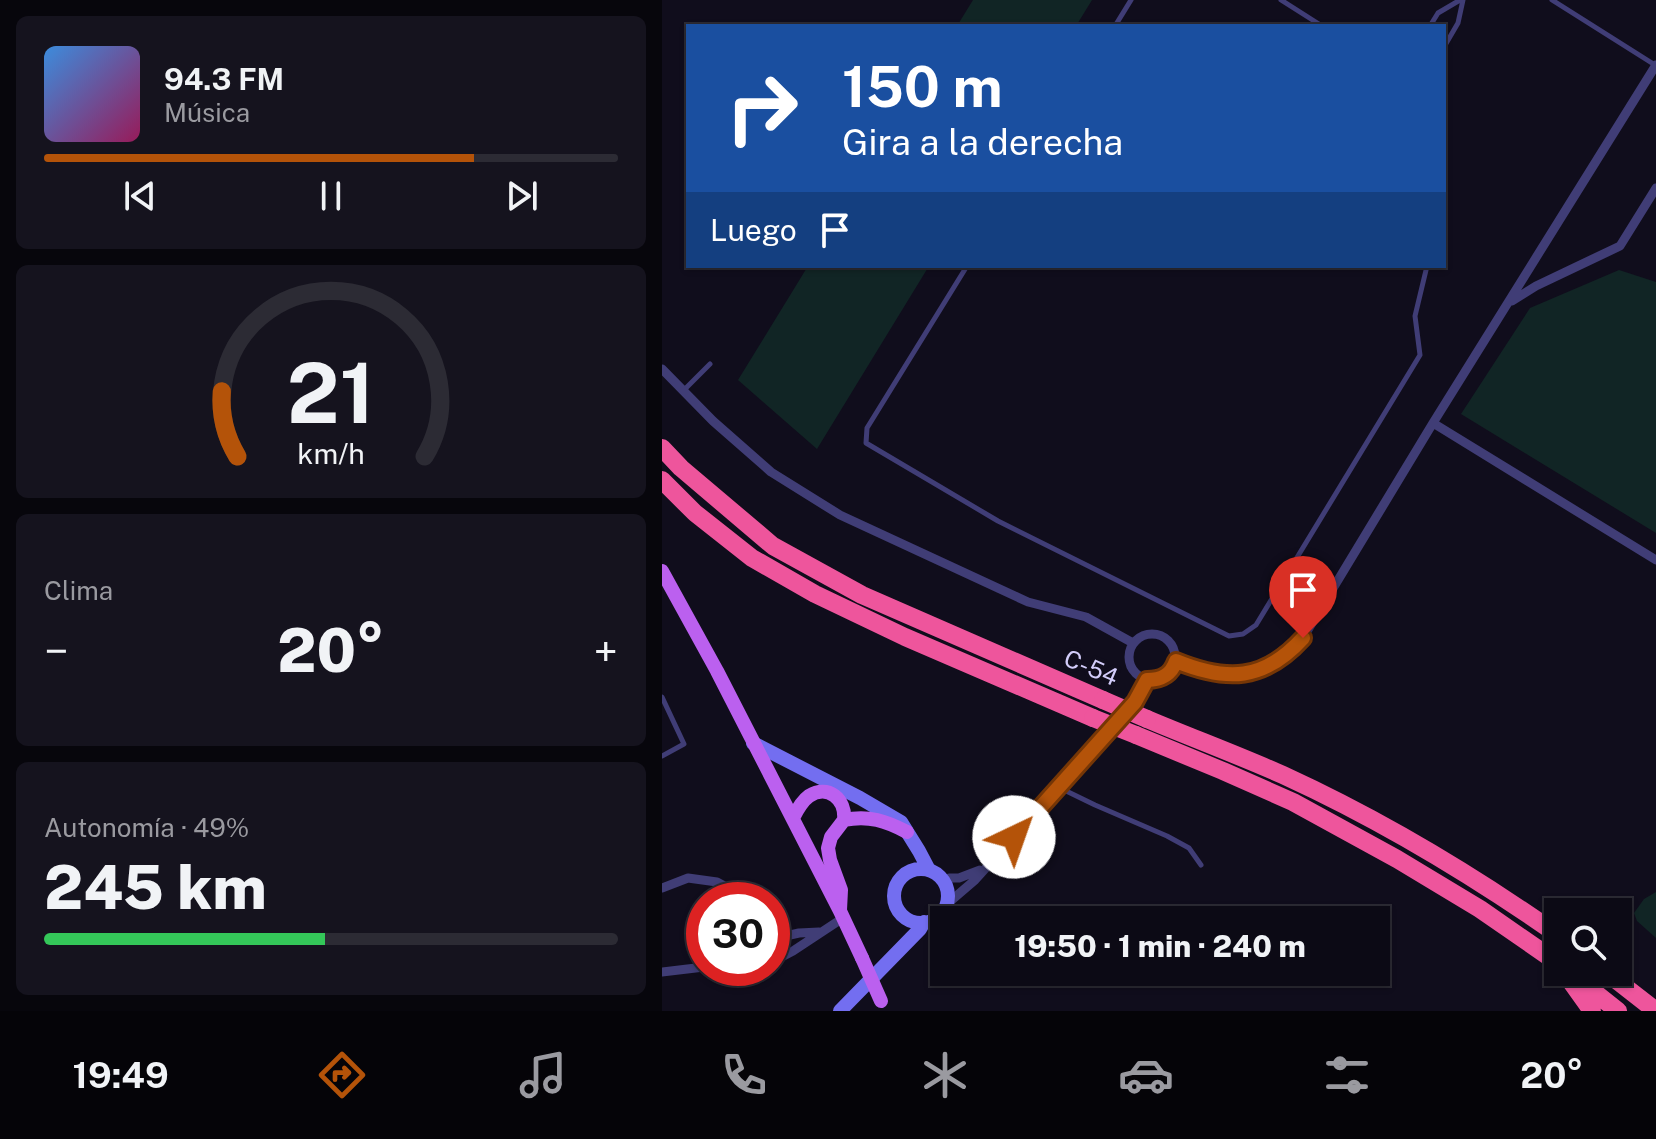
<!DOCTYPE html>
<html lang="es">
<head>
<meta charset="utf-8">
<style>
  :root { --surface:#0c0a15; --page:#15131e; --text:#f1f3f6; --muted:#9a9aa0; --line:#2c2b34; --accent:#b45309 }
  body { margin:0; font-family:"Public Sans",sans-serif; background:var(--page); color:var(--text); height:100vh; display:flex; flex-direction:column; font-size:30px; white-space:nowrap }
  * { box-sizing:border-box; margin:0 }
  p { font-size:26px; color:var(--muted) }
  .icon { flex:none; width:44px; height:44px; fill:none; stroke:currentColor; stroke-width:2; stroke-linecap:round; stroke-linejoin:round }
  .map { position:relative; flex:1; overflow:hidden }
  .side { display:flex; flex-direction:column; gap:16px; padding:16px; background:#07060c; width:662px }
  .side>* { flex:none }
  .hud { position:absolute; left:24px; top:24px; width:760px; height:244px; border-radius:0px; box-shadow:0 2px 6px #0004,0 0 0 2px var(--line); background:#1a4fa0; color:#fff; overflow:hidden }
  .fabs { position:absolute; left:882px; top:898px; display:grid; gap:16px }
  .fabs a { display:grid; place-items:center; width:88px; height:88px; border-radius:0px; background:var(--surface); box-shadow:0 2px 6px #0004,0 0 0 2px var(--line); font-size:40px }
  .speed { position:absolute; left:24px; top:882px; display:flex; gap:16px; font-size:40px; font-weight:700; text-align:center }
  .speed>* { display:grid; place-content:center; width:104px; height:104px; border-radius:50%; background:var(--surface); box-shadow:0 2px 6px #0004,0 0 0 2px var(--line); line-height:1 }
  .speed .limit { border:12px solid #d22; background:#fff; color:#111 }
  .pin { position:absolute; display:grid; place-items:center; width:68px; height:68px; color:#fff; margin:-82px -34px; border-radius:50% 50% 50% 0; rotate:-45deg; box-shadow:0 0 8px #0007 }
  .pin .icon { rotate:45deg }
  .me { position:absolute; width:88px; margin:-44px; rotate:42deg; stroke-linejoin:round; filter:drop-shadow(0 0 6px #0008) }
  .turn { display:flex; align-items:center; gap:28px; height:168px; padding:0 24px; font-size:36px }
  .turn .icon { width:104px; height:104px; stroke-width:2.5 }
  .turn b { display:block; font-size:56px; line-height:68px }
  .then { display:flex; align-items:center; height:76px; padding:0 24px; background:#0003; gap:16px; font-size:30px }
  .big { font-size:60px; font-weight:800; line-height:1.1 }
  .side .tile { flex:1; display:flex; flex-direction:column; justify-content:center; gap:12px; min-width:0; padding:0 28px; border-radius:12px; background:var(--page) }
  .side .dial { align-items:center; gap:0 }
  .dial svg { height:208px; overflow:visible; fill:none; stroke:var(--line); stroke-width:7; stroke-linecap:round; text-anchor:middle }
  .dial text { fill:var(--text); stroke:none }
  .song { display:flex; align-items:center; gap:24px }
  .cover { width:96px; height:96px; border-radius:12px; background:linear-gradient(135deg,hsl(210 70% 55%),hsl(330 70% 35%)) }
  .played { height:8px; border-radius:4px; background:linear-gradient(90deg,var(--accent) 75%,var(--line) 75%) }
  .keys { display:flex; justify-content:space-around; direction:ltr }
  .heat { display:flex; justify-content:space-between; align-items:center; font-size:44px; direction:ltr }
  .charge { height:12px; border-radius:6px; background:linear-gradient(90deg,#34c759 49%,var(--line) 0) }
  .trip { position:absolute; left:268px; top:906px; width:460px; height:80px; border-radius:0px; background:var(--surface); box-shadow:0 2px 6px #0004,0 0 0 2px var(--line); font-weight:800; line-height:80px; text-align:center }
  .menu { display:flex; height:128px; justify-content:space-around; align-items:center; background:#050408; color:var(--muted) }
  .menu .icon { width:56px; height:56px }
  .menu .on { color:var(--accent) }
  .menu b { font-size:36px; color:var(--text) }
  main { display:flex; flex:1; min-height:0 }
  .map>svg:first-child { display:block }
  .green { fill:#112525 }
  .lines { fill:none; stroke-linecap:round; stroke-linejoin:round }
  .lane { stroke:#403d76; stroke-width:5 }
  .street { stroke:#403d76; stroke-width:9 }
  .secondary { stroke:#736ef0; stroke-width:14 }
  .primary { stroke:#bb60ef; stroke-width:14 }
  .highway { stroke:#ee559c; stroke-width:18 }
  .primary-bridge { stroke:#bb60ef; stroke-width:14 }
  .highway-bridge { stroke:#ee559c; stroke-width:18 }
  .route-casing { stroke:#753606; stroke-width:20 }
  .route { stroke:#b45309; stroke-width:14 }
  .labels { text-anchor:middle; stroke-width:8; stroke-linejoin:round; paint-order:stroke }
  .street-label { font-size:24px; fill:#d3cdfa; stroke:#100d1c }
</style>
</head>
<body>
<main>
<section class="side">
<div class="tile">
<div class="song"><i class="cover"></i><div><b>94.3 FM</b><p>Música</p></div></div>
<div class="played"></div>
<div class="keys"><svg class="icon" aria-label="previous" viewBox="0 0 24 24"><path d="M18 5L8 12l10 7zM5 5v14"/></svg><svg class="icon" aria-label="pause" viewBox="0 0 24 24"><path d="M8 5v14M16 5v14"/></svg><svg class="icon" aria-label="next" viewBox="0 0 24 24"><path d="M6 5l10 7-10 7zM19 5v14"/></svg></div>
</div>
<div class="tile dial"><svg viewBox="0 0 100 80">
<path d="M14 69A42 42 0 1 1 86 69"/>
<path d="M14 69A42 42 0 0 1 8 44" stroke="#b45309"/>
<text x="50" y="56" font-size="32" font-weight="700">21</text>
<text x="50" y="72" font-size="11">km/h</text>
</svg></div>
<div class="tile"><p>Clima</p>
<div class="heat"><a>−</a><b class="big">20°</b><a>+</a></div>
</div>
<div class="tile"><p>Autonomía · 49%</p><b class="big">245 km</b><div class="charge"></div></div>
</section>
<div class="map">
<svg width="994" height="1011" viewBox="0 0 994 1011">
  <rect width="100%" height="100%" fill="#100d1c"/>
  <!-- green -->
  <path class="green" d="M311 0H430L414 26H295Z
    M146 266H267L155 449 76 380Z
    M957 270 994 282V533L799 414 868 308Z
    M994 892V938L975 921 972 913 982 899Z"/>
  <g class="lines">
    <!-- lane -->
    <path class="lane" d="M619 0 660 26
      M890 0 993 65
      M453 26 469 0
      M768 26 776 13 798 0
      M782 47 796 23 801 0
      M305 266 205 428 204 443 336 521 567 636 581 634 594 625 758 355 753 316 765 266
      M21 391 48 364
      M0 697 22 744 0 756
      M398 788 433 805 505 836 527 848 539 865"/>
    <!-- street -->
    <path class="street" d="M850 301 874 286 958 246 994 188
      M0 369 51 421 109 472 178 515 366 602 424 617 471 643
      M771 423 994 560
      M467 657a23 23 0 1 1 46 0a23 23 0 1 1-46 0Z
      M514 661C565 682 601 682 641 638L771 423 994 65
      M281 881 287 878H297L318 870
      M0 888 26 878 55 882 83 897 84 900
      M285 904 313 880 441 739 477 697 485 680
      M110 939 137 933 157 932
      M110 962 131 951 181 918
      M0 972 42 967"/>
    <!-- secondary -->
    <path class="secondary" d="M91 743 198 798 239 822 257 851 267 870
      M232 896a27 27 0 1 1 54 0a27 27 0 1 1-54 0Z
      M178 1011 258 929 262 922"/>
    <!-- primary -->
    <path class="primary" d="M0 571 55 671 178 911 200 958
      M131 818C135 810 140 801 147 796 166 784 184 799 182 820
      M178 910 179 890 168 860 166 848 169 837 182 820C207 815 224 821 245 832"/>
    <!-- highway -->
    <path class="highway" d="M0 448 19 468 111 546 200 595 441 700
      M0 480 33 513 90 558 153 594 243 637 431 718
      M485 719C530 738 576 755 621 775 717 819 809 874 896 935
      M474 735 561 771 631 802 735 859 818 909 896 963
      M907 972 956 1011
      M944 972 994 1011
      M910 983 930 1011"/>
    <!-- primary-bridge -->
    <path class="primary-bridge" d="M200 958 219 1001"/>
    <!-- highway-bridge -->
    <path class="highway-bridge" d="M441 700 485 719
      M431 718 474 735"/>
  </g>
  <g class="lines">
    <defs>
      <path id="route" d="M352 837 473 702 485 680C500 680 509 675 514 661 565 682 602 681 641 638"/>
    </defs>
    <!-- route casing -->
    <use href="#route" class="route-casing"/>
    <!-- route -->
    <use href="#route" class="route"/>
  </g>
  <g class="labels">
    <!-- street labels -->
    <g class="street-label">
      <text transform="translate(429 668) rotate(23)" y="8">C-54</text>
    </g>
  </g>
</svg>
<div class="fabs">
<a><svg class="icon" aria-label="search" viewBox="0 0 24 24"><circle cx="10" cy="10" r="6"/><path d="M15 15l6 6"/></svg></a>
</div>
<div class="speed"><div class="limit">30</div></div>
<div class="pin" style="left:641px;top:638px;background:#d93025"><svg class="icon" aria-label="arrive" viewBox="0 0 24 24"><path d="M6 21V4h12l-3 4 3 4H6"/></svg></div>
<svg class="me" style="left:352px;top:837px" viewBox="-20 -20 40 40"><circle r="19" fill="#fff"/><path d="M0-13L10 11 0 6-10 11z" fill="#b45309"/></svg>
<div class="trip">19:50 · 1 min · 240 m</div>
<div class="hud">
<div class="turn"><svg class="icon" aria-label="right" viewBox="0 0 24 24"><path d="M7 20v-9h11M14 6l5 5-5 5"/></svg><div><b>150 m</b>Gira a la derecha</div></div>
<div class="then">Luego<svg class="icon" aria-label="arrive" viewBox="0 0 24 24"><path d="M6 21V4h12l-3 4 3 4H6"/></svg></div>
</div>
</div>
</main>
<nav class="menu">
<b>19:49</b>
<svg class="icon on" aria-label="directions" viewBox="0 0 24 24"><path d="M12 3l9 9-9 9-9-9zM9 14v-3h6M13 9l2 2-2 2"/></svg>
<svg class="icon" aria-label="music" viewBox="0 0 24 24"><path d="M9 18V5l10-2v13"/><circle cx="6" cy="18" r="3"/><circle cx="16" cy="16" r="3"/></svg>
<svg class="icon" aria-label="phone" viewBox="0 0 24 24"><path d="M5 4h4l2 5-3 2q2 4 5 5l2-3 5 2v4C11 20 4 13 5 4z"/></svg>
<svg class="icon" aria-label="climate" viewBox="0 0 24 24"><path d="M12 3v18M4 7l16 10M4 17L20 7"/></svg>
<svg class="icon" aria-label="car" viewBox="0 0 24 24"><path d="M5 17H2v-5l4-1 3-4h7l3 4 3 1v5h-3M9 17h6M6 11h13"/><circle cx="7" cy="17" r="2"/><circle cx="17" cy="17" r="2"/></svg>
<svg class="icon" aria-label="filters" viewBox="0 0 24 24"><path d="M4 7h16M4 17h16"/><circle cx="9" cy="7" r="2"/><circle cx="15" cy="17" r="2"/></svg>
<b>20°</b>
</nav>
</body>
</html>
